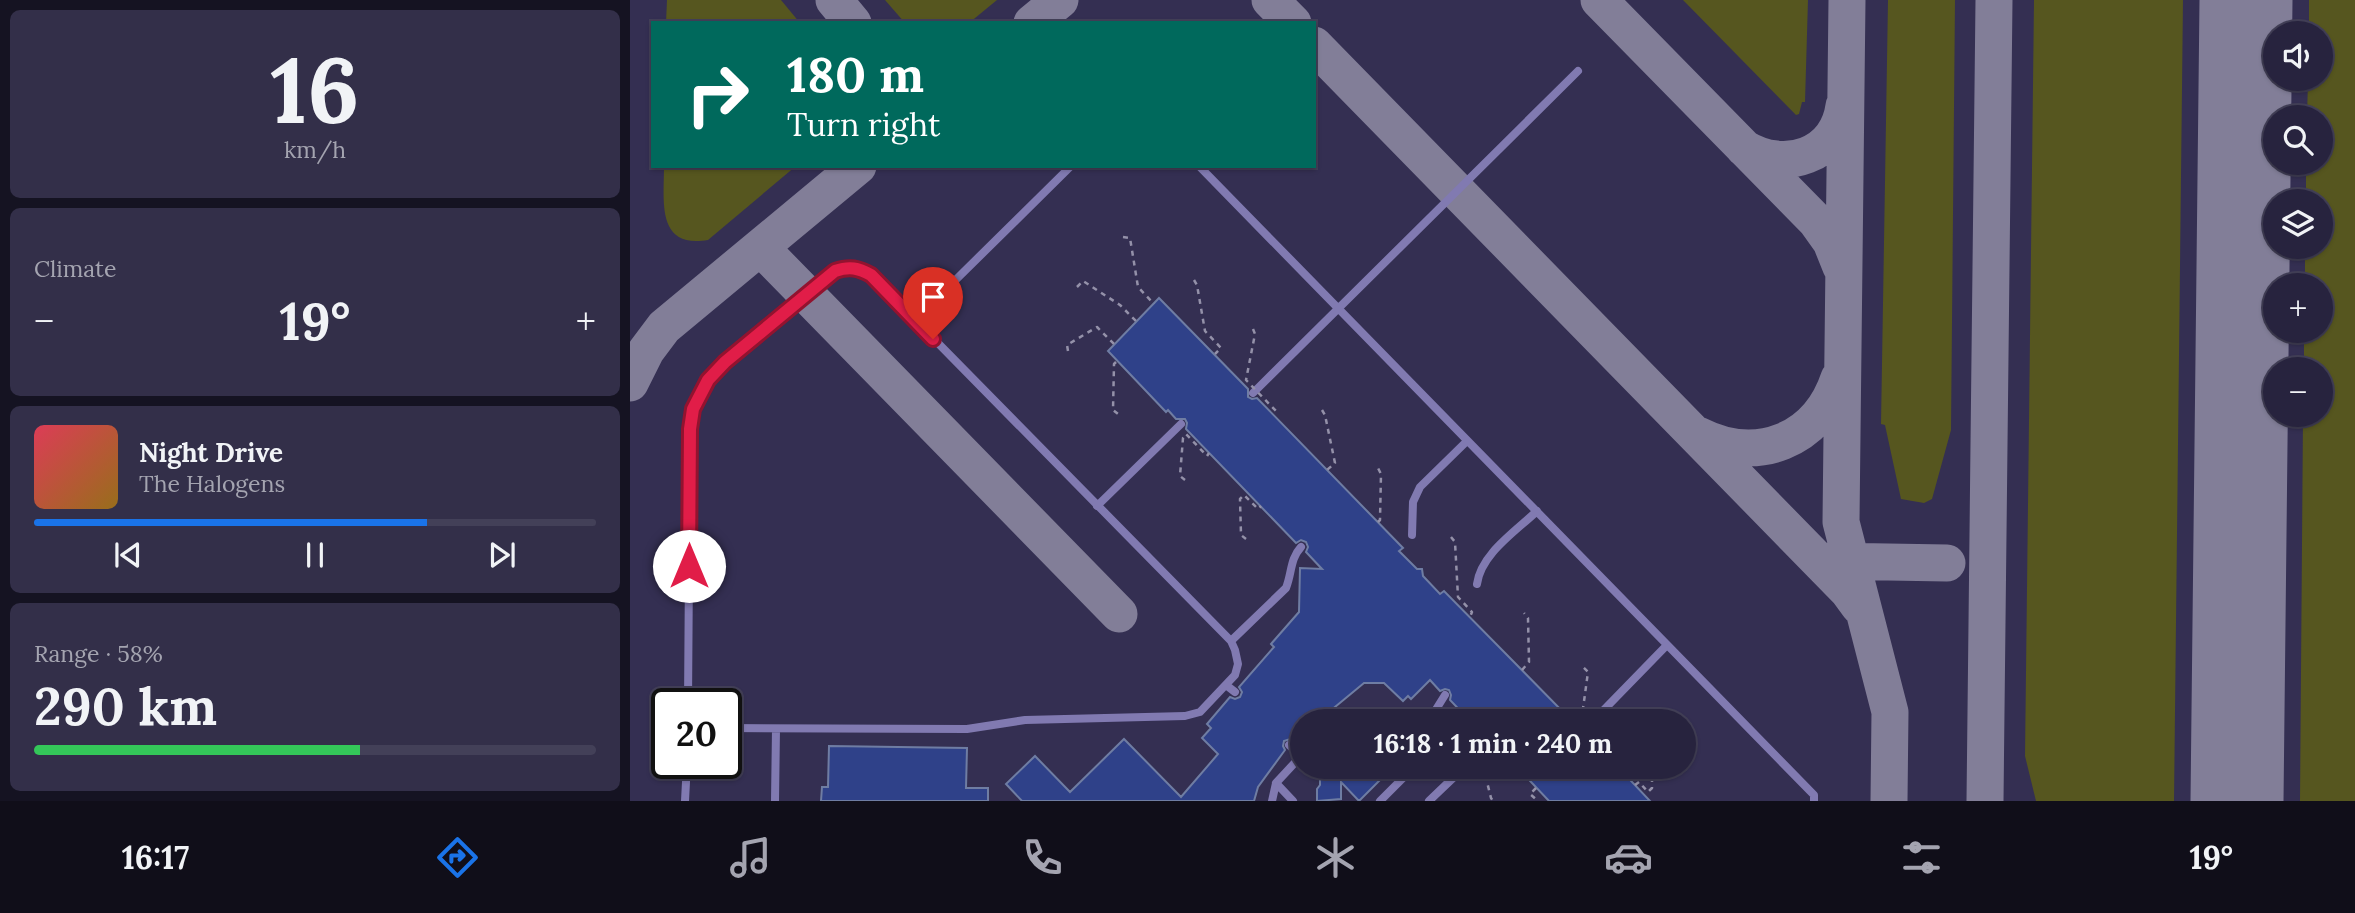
<!DOCTYPE html>
<html lang="en">
<head>
<meta charset="utf-8">
<style>
  :root { --surface:#27233e; --page:#332f49; --text:#f1f3f6; --muted:#a4a4b0; --line:#434058; --accent:#1a73e8 }
  body { margin:0; font-family:Lora,serif; background:var(--page); color:var(--text); height:100vh; display:flex; flex-direction:column; font-size:26px; white-space:nowrap }
  * { box-sizing:border-box; margin:0 }
  p { font-size:23px; color:var(--muted) }
  .icon { flex:none; width:38px; height:38px; fill:none; stroke:currentColor; stroke-width:2; stroke-linecap:round; stroke-linejoin:round }
  .map { position:relative; flex:1; overflow:hidden }
  .side { display:flex; flex-direction:column; gap:10px; padding:10px; background:#151322; width:630px }
  .side>* { flex:none }
  .banner { position:absolute; left:21px; top:21px; width:665px; height:147px; border-radius:0px; box-shadow:0 2px 5px #0004,0 0 0 2px var(--line); background:#00695c; color:#fff; overflow:hidden }
  .tools { position:absolute; left:1633px; top:21px; display:grid; gap:14px }
  .tools a { display:grid; place-items:center; width:70px; height:70px; border-radius:50%; background:var(--surface); box-shadow:0 2px 5px #0004,0 0 0 2px var(--line); font-size:35px }
  .speed { position:absolute; left:21px; top:688px; display:flex; gap:14px; font-size:35px; font-weight:700; text-align:center }
  .speed>* { display:grid; place-content:center; width:91px; height:91px; border-radius:50%; background:var(--surface); box-shadow:0 2px 5px #0004,0 0 0 2px var(--line); line-height:1 }
  .speed .limit { border:4px solid #111; border-radius:10px; background:#fff; color:#111 }
  .pin { position:absolute; display:grid; place-items:center; width:60px; height:60px; color:#fff; margin:-72px -30px; border-radius:50% 50% 50% 0; rotate:-45deg; box-shadow:0 0 7px #0007 }
  .pin .icon { rotate:45deg }
  .me { position:absolute; width:77px; margin:-38px; rotate:0deg; stroke-linejoin:round; filter:drop-shadow(0 0 5px #0008) }
  .turn { display:flex; align-items:center; gap:24px; height:147px; padding:0 21px; font-size:32px }
  .turn .icon { width:91px; height:91px; stroke-width:2.5 }
  .turn b { display:block; font-size:49px; line-height:60px }
  .big { font-size:52px; font-weight:800; line-height:1.1 }
  .side .widget { flex:1; display:flex; flex-direction:column; justify-content:center; gap:10px; min-width:0; padding:0 24px; border-radius:10px; background:var(--page) }
  .side .dial { align-items:center; gap:0 }
  .dial b { font-size:91px; line-height:1 }
  .song { display:flex; align-items:center; gap:21px }
  .cover { width:84px; height:84px; border-radius:10px; background:linear-gradient(135deg,hsl(350 70% 55%),hsl(40 70% 35%)) }
  .played { height:7px; border-radius:4px; background:linear-gradient(90deg,var(--accent) 70%,var(--line) 70%) }
  .keys { display:flex; justify-content:space-around; direction:ltr }
  .heat { display:flex; justify-content:space-between; align-items:center; font-size:38px; direction:ltr }
  .charge { height:10px; border-radius:5px; background:linear-gradient(90deg,#34c759 58%,var(--line) 0) }
  .trip { position:absolute; left:660px; top:709px; width:406px; height:70px; border-radius:35px; background:var(--surface); box-shadow:0 2px 5px #0004,0 0 0 2px var(--line); font-weight:800; line-height:70px; text-align:center }
  .tab-bar { display:flex; height:112px; justify-content:space-around; align-items:center; background:#100e19; color:var(--muted) }
  .tab-bar .icon { width:49px; height:49px }
  .tab-bar .on { color:var(--accent) }
  .tab-bar b { font-size:32px; color:var(--text) }
  main { display:flex; flex:1; min-height:0 }
  .map>svg:first-child { display:block }
  .green { fill:#56561f }
  .lines { fill:none; stroke-linecap:round; stroke-linejoin:round }
  .taxiway { stroke:#827e98; stroke-width:37 }
  .runway { stroke:#827e98; stroke-width:93 }
  .building { fill:#2f4189; stroke:#6f7da3; stroke-width:2 }
  .path { stroke:#9491a9; stroke-width:2.5; stroke-dasharray:5 5; stroke-linecap:butt }
  .service { stroke:#817ab1; stroke-width:8 }
  .path-bridge { stroke:#9491a9; stroke-width:2.5; stroke-dasharray:5 5; stroke-linecap:butt }
  .route-casing { stroke:#92132f; stroke-width:18 }
  .route { stroke:#e11d48; stroke-width:12 }
</style>
</head>
<body>
<main>
<section class="side">
<div class="widget dial"><b>16</b><p>km/h</p></div>
<div class="widget"><p>Climate</p>
<div class="heat"><a>−</a><b class="big">19°</b><a>+</a></div>
</div>
<div class="widget">
<div class="song"><i class="cover"></i><div><b>Night Drive</b><p>The Halogens</p></div></div>
<div class="played"></div>
<div class="keys"><svg class="icon" aria-label="previous" viewBox="0 0 24 24"><path d="M18 5L8 12l10 7zM5 5v14"/></svg><svg class="icon" aria-label="pause" viewBox="0 0 24 24"><path d="M8 5v14M16 5v14"/></svg><svg class="icon" aria-label="next" viewBox="0 0 24 24"><path d="M6 5l10 7-10 7zM19 5v14"/></svg></div>
</div>
<div class="widget"><p>Range · 58%</p><b class="big">290 km</b><div class="charge"></div></div>
</section>
<div class="map">
<svg width="1725" height="801" viewBox="0 0 1725 801">
  <rect width="100%" height="100%" fill="#342f52"/>
  <!-- green -->
  <path class="green" d="M37 0H151L170 23H36Z
    M255 0H367L339 23H275Z
    M1053 0H1178L1175 102H1172L1169 114 1166 115Z
    M1258 0H1325L1321 430 1302 499 1294 503 1271 499 1255 425 1251 424Z
    M1404 0H1553L1544 801H1406L1395 756Z
    M1679 0H1725V801H1670L1673 415H1690V369H1674V331H1690V285H1675V247H1690V201H1676V163H1690V117H1677L1678 79H1690V33H1679Z
    M34 166H166L78 240C26 249 34 201 34 166Z"/>
  <g class="lines">
    <!-- taxiway -->
    <path class="taxiway" d="M204 0 223 23
      M640 0 663 23
      M969 0 1186 221 1201 242 1211 267
      M1217 0 1211 522 1260 712 1259 801
      M402 23 430 0
      M684 45 1218 591 1229 606
      M1114 148C1155 173 1207 156 1214 106
      M131 248 489 614
      M0 383 16 351 34 327 228 166
      M1068 435C1127 465 1188 441 1209 378
      M1199 561 1317 563
      M1355 801 1364 0
      M1605 801V719"/>
    <!-- runway -->
    <path class="runway" d="M1607 801 1616 0"/>
  </g>
  <!-- building -->
  <path class="building" d="M529 298 618 389V397L622 399 627 398 773 548 769 551 787 569H792L793 576 810 594 814 591 942 721H840L820 700 821 695 819 690 815 689 810 691 800 680 781 699 778 696 773 701 754 683H734L688 721H672V734L664 741 660 739 654 741 653 746 655 750 628 787 624 801H392L376 784 405 756 440 792 494 739 551 797 588 754 572 738 581 728 577 724 600 697 605 699 610 697 612 692 609 687 644 647 641 644 669 612 670 568 692 569 676 552 678 547 676 542 671 540 666 543 556 429 557 423 555 419H546L538 410 536 412 478 351Z
    M199 746 337 748 336 788H358V801H191L192 787H198Z
    M695 766H764L729 801 711 782V799L687 801V789L690 785V778H707Z
    M886 766H987L1020 801H919Z"/>
  <g class="lines">
    <!-- path -->
    <path class="path" d="M493 237 500 238 508 287 524 304
      M564 280 567 285 575 331 591 348 585 354
      M447 287 453 281 490 305 506 321
      M438 351 437 345 467 327 485 345
      M486 362 484 364 483 410 488 414
      M692 410 695 415 705 463 697 470
      M555 480 550 476 553 438 556 434 577 456 579 453
      M748 522 750 520 751 474 748 468
      M821 537 825 542 828 597 842 612 840 617
      M616 539 611 535 610 499 614 495 628 509 631 506
      M892 670 899 662 898 618 894 613
      M935 714 940 710 948 720 952 716 958 672 953 667
      M853 766 861 798 863 801
      M1005 785 1009 782 1018 792 1022 788V766
      M906 788 900 794 908 801"/>
    <!-- service -->
    <path class="service" d="M569 166 1184 795V801
      M285 320 441 166
      M623 393 948 71
      M467 506 551 424
      M782 535 783 502 790 487 837 441
      M847 584C851 554 885 532 907 511
      M601 641 656 588C662 573 660 559 671 547
      M596 685 605 692
      M58 704 60 429 63 409 78 380 95 362 205 271C220 266 228 268 241 275L601 641 605 650 608 664 605 675 570 712 555 716 395 720 337 729 96 728
      M710 721C733 706 763 714 788 721
      M795 721 805 711 815 695
      M963 721 1037 645
      M659 745 671 756
      M646 783 663 801
      M55 801 57 763
      M145 801 146 729
      M642 801 646 783 672 755
      M750 801 782 769 779 766
      M799 801 823 778 829 766"/>
    <!-- path-bridge -->
    <path class="path-bridge" d="M623 329 625 334 616 380 646 411 643 414"/>
  </g>
  <g class="lines">
    <defs>
      <path id="route" d="M59 566 60 429 63 409 78 380 95 362 205 271C220 266 228 268 241 275L303 339"/>
    </defs>
    <!-- route casing -->
    <use href="#route" class="route-casing"/>
    <!-- route -->
    <use href="#route" class="route"/>
  </g>
</svg>
<div class="tools">
<a><svg class="icon" aria-label="sound" viewBox="0 0 24 24"><path d="M4 9h4l5-4v14l-5-4H4zM17 9q2 3 0 6"/></svg></a>
<a><svg class="icon" aria-label="search" viewBox="0 0 24 24"><circle cx="10" cy="10" r="6"/><path d="M15 15l6 6"/></svg></a>
<a><svg class="icon" aria-label="layers" viewBox="0 0 24 24"><path d="M12 4l9 5-9 5-9-5zM3 14l9 5 9-5"/></svg></a>
<a>+</a>
<a>−</a>
</div>
<div class="speed"><div class="limit">20</div></div>
<div class="pin" style="left:303px;top:339px;background:#d93025"><svg class="icon" aria-label="arrive" viewBox="0 0 24 24"><path d="M6 21V4h12l-3 4 3 4H6"/></svg></div>
<svg class="me" style="left:59px;top:566px" viewBox="-20 -20 40 40"><circle r="19" fill="#fff"/><path d="M0-13L10 11 0 6-10 11z" fill="#e11d48"/></svg>
<div class="trip">16:18 · 1 min · 240 m</div>
<div class="banner">
<div class="turn"><svg class="icon" aria-label="right" viewBox="0 0 24 24"><path d="M7 20v-9h11M14 6l5 5-5 5"/></svg><div><b>180 m</b>Turn right</div></div>
</div>
</div>
</main>
<nav class="tab-bar">
<b>16:17</b>
<svg class="icon on" aria-label="directions" viewBox="0 0 24 24"><path d="M12 3l9 9-9 9-9-9zM9 14v-3h6M13 9l2 2-2 2"/></svg>
<svg class="icon" aria-label="music" viewBox="0 0 24 24"><path d="M9 18V5l10-2v13"/><circle cx="6" cy="18" r="3"/><circle cx="16" cy="16" r="3"/></svg>
<svg class="icon" aria-label="phone" viewBox="0 0 24 24"><path d="M5 4h4l2 5-3 2q2 4 5 5l2-3 5 2v4C11 20 4 13 5 4z"/></svg>
<svg class="icon" aria-label="climate" viewBox="0 0 24 24"><path d="M12 3v18M4 7l16 10M4 17L20 7"/></svg>
<svg class="icon" aria-label="car" viewBox="0 0 24 24"><path d="M5 17H2v-5l4-1 3-4h7l3 4 3 1v5h-3M9 17h6M6 11h13"/><circle cx="7" cy="17" r="2"/><circle cx="17" cy="17" r="2"/></svg>
<svg class="icon" aria-label="filters" viewBox="0 0 24 24"><path d="M4 7h16M4 17h16"/><circle cx="9" cy="7" r="2"/><circle cx="15" cy="17" r="2"/></svg>
<b>19°</b>
</nav>
</body>
</html>
